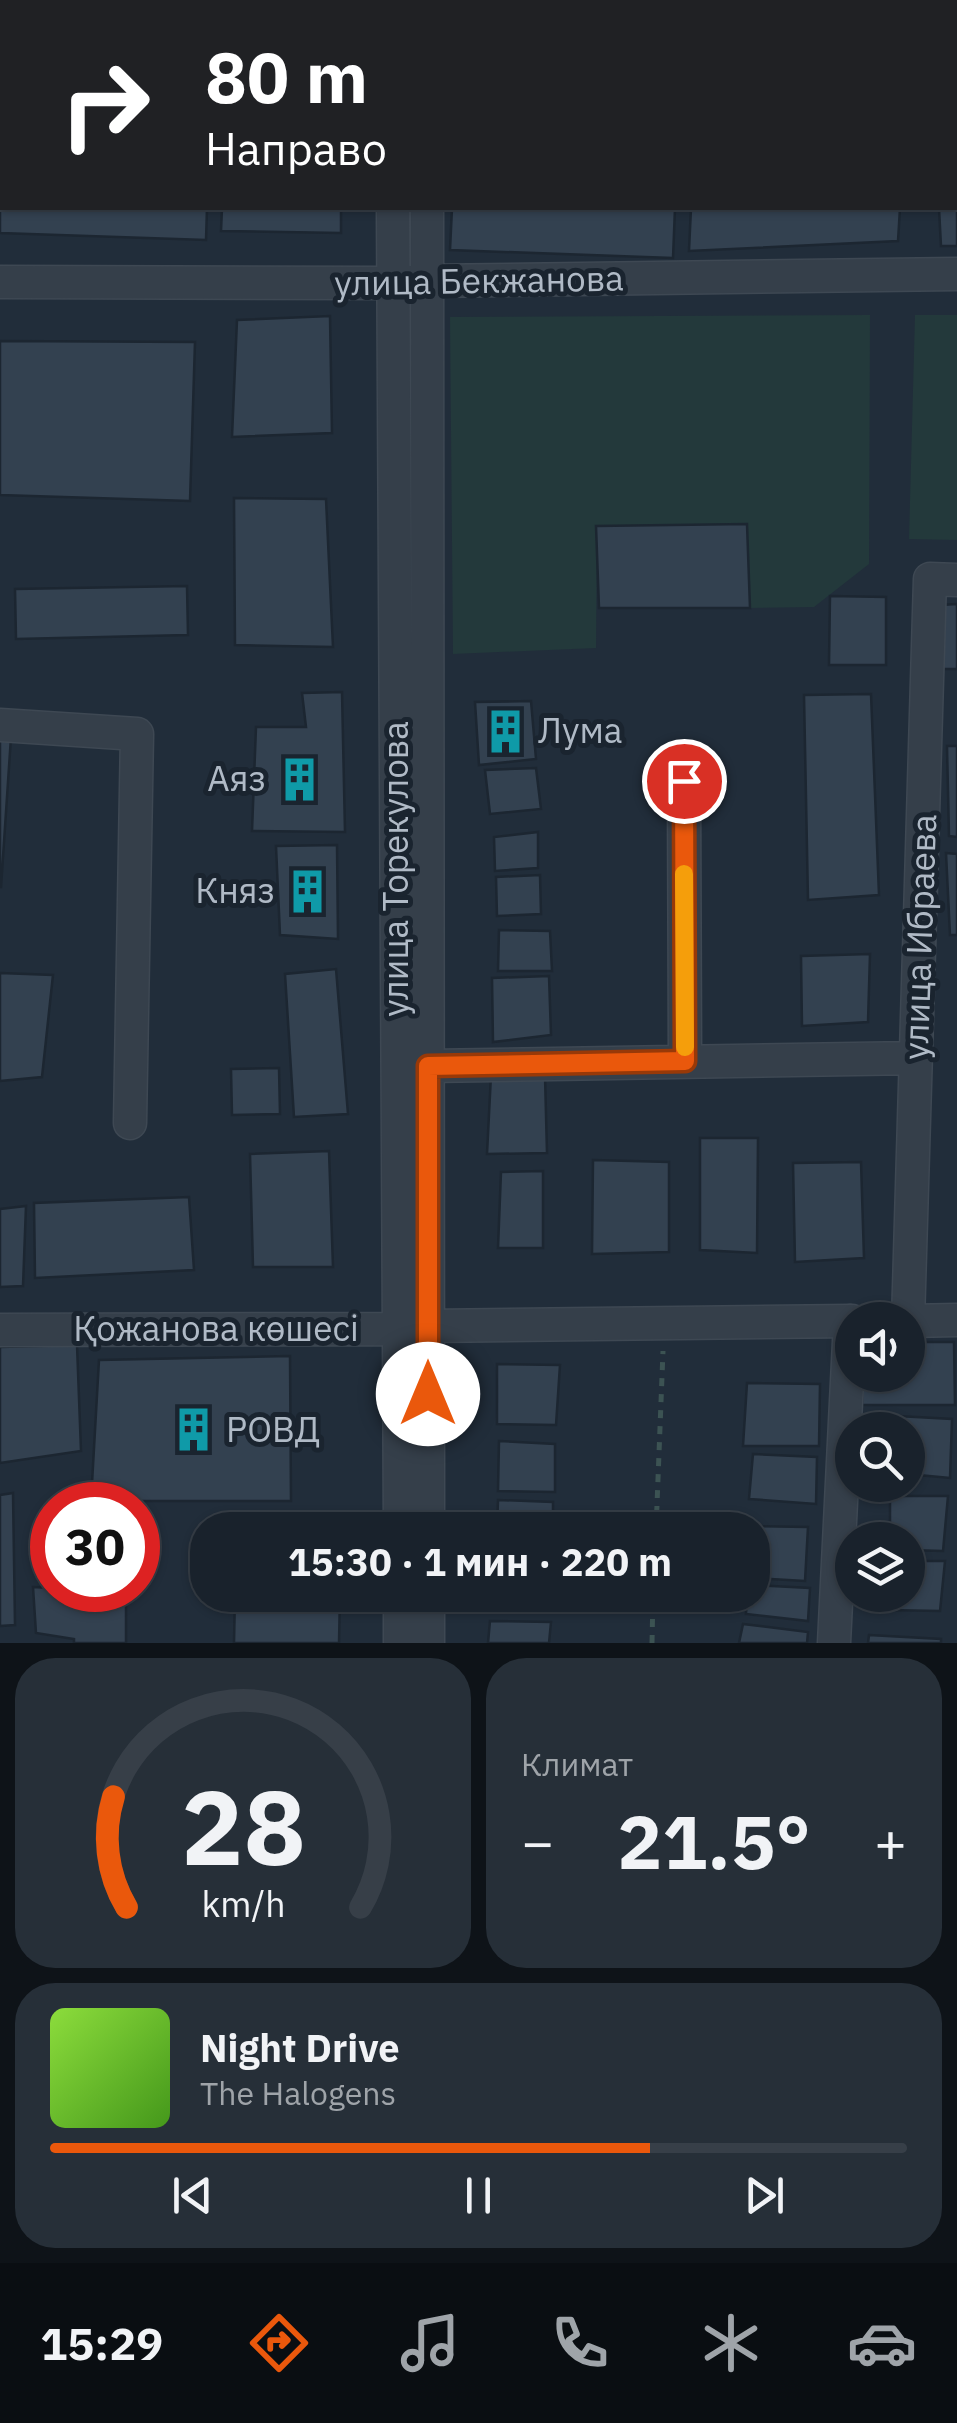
<!DOCTYPE html>
<html lang="ru">
<head>
<meta charset="utf-8">
<style>
  :root { --surface:#19222c; --page:#262f38; --text:#f1f3f6; --muted:#9fa4a9; --line:#373f48; --accent:#ea580c }
  body { margin:0; font-family:"IBM Plex Sans",sans-serif; background:var(--page); color:var(--text); height:100vh; display:flex; flex-direction:column; font-size:38px; white-space:nowrap }
  * { box-sizing:border-box; margin:0 }
  p { font-size:32px; color:var(--muted) }
  .icon { flex:none; width:55px; height:55px; fill:none; stroke:currentColor; stroke-width:2; stroke-linecap:round; stroke-linejoin:round }
  .map { position:relative; height:1643px; overflow:hidden }
  .side { display:flex; flex-direction:column; gap:15px; padding:15px; background:#0e1318; flex:1 }
  .side>* { flex:none }
  .top-card { position:absolute; left:0px; top:0px; width:958px; height:210px; box-shadow:0 2px 8px #0004,0 0 0 2px var(--line); background:#202124; color:#fff; overflow:hidden }
  .buttons { position:absolute; left:835px; top:1302px; display:grid; gap:20px }
  .buttons a { display:grid; place-items:center; width:90px; height:90px; border-radius:50%; background:var(--surface); box-shadow:0 2px 8px #0004,0 0 0 2px var(--line); font-size:50px }
  .speed { position:absolute; left:30px; top:1482px; display:flex; gap:20px; font-size:50px; font-weight:700; text-align:center }
  .speed>* { display:grid; place-content:center; width:130px; height:130px; border-radius:50%; background:var(--surface); box-shadow:0 2px 8px #0004,0 0 0 2px var(--line); line-height:1 }
  .speed .limit { border:15px solid #d22; background:#fff; color:#111 }
  .pin { position:absolute; display:grid; place-items:center; width:85px; height:85px; color:#fff; margin:-42px; border:5px solid #fff; border-radius:50%; box-shadow:0 2px 10px #0007 }
  .me { position:absolute; width:110px; margin:-55px; rotate:0deg; stroke-linejoin:round; filter:drop-shadow(0 0 8px #0008) }
  .turn { display:flex; align-items:center; gap:35px; height:210px; padding:0 40px; font-size:45px }
  .turn .icon { width:130px; height:130px; stroke-width:2.5 }
  .turn b { display:block; font-size:70px; line-height:85px }
  .big { font-size:75px; font-weight:700; line-height:1.1 }
  .side .widget { flex:1; display:flex; flex-direction:column; justify-content:center; gap:15px; min-width:0; padding:0 35px; border-radius:40px; background:var(--page) }
  .side .dial { align-items:center; gap:0 }
  .dial svg { height:260px; overflow:visible; fill:none; stroke:var(--line); stroke-width:7; stroke-linecap:round; text-anchor:middle }
  .dial text { fill:var(--text); stroke:none }
  .song { display:flex; align-items:center; gap:30px }
  .cover { width:120px; height:120px; border-radius:15px; background:linear-gradient(135deg,hsl(90 70% 55%),hsl(100 70% 35%)) }
  .played { height:10px; border-radius:5px; background:linear-gradient(90deg,var(--accent) 70%,var(--line) 70%) }
  .keys { display:flex; justify-content:space-around; direction:ltr }
  .heat { display:flex; justify-content:space-between; align-items:center; font-size:55px; direction:ltr }
  .side .tiles { flex:1; display:grid; gap:15px; grid-template-columns:1fr 1fr }
  .widget:last-child { grid-column:span 2 }
  .trip { position:absolute; left:190px; top:1512px; width:580px; height:100px; border-radius:40px; background:var(--surface); box-shadow:0 2px 8px #0004,0 0 0 2px var(--line); font-weight:700; line-height:100px; text-align:center }
  .dock { display:flex; height:160px; justify-content:space-around; align-items:center; background:#0a0e12; color:var(--muted) }
  .dock .icon { width:70px; height:70px }
  .dock .current { color:var(--accent) }
  .dock b { font-size:45px; color:var(--text) }
  .map>svg:first-child { display:block }
  .green { fill:#23393b }
  .building { fill:#334150; stroke:#1c2631; stroke-width:2.5 }
  .lines { fill:none; stroke-linecap:round; stroke-linejoin:round }
  .minor-casing { stroke:#3e4853; stroke-width:35 }
  .path { stroke:#3c5353; stroke-width:5; stroke-dasharray:8 8; stroke-linecap:butt }
  .minor { stroke:#353f4a; stroke-width:32 }
  .route-casing { stroke:#983908; stroke-width:25 }
  .route { stroke:#ea580c; stroke-width:18 }
  .slow { stroke:#f59e0b; stroke-width:18 }
  .labels { text-anchor:middle; stroke-width:10; stroke-linejoin:round; paint-order:stroke }
  .street-label { font-size:35px; fill:#b0bac6; stroke:#1a242f }
  .poi-label { font-size:35px; fill:#b0bac6; stroke:#1a242f; text-anchor:start }
</style>
</head>
<body>
<div class="map">
<svg width="957" height="1643" viewBox="0 0 957 1643">
  <rect width="100%" height="100%" fill="#212d3a"/>
  <!-- green -->
  <path class="green" d="M870 315 869 564 814 607 750 608 747 524 597 526 596 648 453 654 450 317Z
    M915 315H957V540L909 539Z"/>
  <!-- building -->
  <path class="building" d="M0 0H213L212 2H2V30H0Z
    M245 0H307V2H244Z
    M461 0H684L683 2H461Z
    M933 0H957V31H955V2H934Z
    M0 53H2V208H207L206 240 0 233Z
    M955 68H957V246H941L939 208H955Z
    M222 208H341V233L221 231Z
    M452 208H675L673 258 450 250Z
    M691 208H900L898 241 689 251Z
    M330 316 332 433 232 437 237 320Z
    M0 341 195 342 190 501 0 495Z
    M234 498 326 499 333 647 235 645Z
    M747 524 750 608H599L596 526Z
    M187 586 188 635 16 639 15 589Z
    M830 596 886 597V665H829Z
    M957 604V669H943L941 605Z
    M342 692 345 832 252 831 256 727H306L302 693Z
    M871 694 879 895 808 900 804 695Z
    M531 701 536 759 479 765 475 702Z
    M0 722H12L1 887H0Z
    M947 746H957V837L949 836Z
    M536 768 541 809 490 814 485 770Z
    M538 832V868L495 871 494 837Z
    M337 845 338 939 280 935 276 846Z
    M946 853 957 854V935H950Z
    M540 875 541 914 497 916 496 877Z
    M499 930 550 931 552 971H498Z
    M870 954 868 1022 802 1026 801 956Z
    M336 969 348 1114 294 1117 285 974Z
    M0 973 53 975 42 1077 0 1081Z
    M549 976 551 1035 493 1042 492 978Z
    M279 1068 280 1114 232 1115 231 1069Z
    M491 1075 545 1076 547 1153 487 1154Z
    M700 1138H758L757 1253 700 1250Z
    M329 1151 333 1267H253L250 1154Z
    M593 1160 669 1162V1252L592 1254Z
    M861 1162 864 1258 795 1262 793 1163Z
    M543 1171V1248H498L501 1172Z
    M189 1197 194 1270 35 1278 34 1203Z
    M26 1206 23 1286 0 1287V1209Z
    M908 1342H954L955 1405H862L863 1375H908Z
    M77 1345 81 1451 0 1463V1347Z
    M290 1356 291 1501H91L99 1360Z
    M497 1364 560 1365 556 1425 497 1424Z
    M747 1383 820 1384 819 1446H743Z
    M879 1415 952 1419 950 1478 908 1474V1430H878Z
    M499 1441 555 1444V1492L498 1491Z
    M753 1454 817 1457 816 1504 749 1499Z
    M13 1493 15 1625 0 1626V1495Z
    M890 1496H948L943 1551 908 1550V1540H890Z
    M498 1500 553 1502V1530H497Z
    M752 1526 808 1527 805 1581 752 1578Z
    M908 1561H945L940 1611 887 1610 888 1595H908Z
    M752 1585 810 1588 808 1621 746 1614 747 1595H752Z
    M33 1587 52 1588V1590L126 1591V1643H74V1639L36 1633Z
    M235 1595H340L339 1643H234Z
    M500 1595H551V1609L500 1607Z
    M490 1621 551 1622 549 1643H488Z
    M743 1624 808 1632 807 1643H739Z
    M869 1635 941 1639V1643H868Z"/>
  <g class="lines">
    <defs>
      <path id="minor" d="M904 0V2
        M394 2V0
        M427 2V0
        M393 208 400 1530
        M427 208 428 1530
        M0 282 392 283 427 281 957 274
        M0 725 137 734 130 1123
        M684 781 685 1061
        M427 1066 916 1058
        M908 1321 930 579 957 580
        M908 1321 957 1320
        M0 1330 399 1329 428 1326 852 1321
        M400 1595V1643
        M428 1643V1595
        M834 1643 850 1321"/>
    </defs>
    <!-- minor casing -->
    <use href="#minor" class="minor-casing"/>
    <!-- path -->
    <path class="path" d="M656 1530 663 1351
      M652 1643 653 1595"/>
    <!-- minor -->
    <use href="#minor" class="minor"/>
  </g>
  <g class="lines">
    <defs>
      <path id="route" d="M428 1394V1066L685 1061 684 781"/>
    </defs>
    <!-- route casing -->
    <use href="#route" class="route-casing"/>
    <!-- route -->
    <use href="#route" class="route"/>
    <!-- slow -->
    <path class="slow" d="M684 874 685 1047"/>
  </g>
  <!-- icons -->
  <defs>
    <symbol id="building-bare" viewBox="-9 -9 18 18"><path d="M-4-6H4V6H1V3H-1V6H-4ZM-2.5-4.3h1.7v1.8h-1.7ZM.8-4.3h1.7v1.8H.8ZM-2.5-1h1.7V.8h-1.7ZM.8-1h1.7V.8H.8Z" fill="#0f9aa8" stroke="#1a242f" stroke-width="2.5" paint-order="stroke"/></symbol>
  </defs>
  <g fill-rule="evenodd">
    <use href="#building-bare" x="474" y="700" width="63" height="63"/>
    <use href="#building-bare" x="268" y="748" width="63" height="63"/>
    <use href="#building-bare" x="276" y="860" width="63" height="63"/>
    <use href="#building-bare" x="162" y="1398" width="63" height="63"/>
  </g>
  <g class="labels">
    <!-- street labels -->
    <g class="street-label">
      <text transform="translate(479 281) rotate(-1)" y="12">улица Бекжанова</text>
      <text transform="translate(396 869) rotate(-90)" y="12">улица Торекулова</text>
      <text transform="translate(920 937) rotate(-88)" y="12">улица Ибраева</text>
      <text x="216" y="1341">Қожанова көшесі</text>
    </g>
    <!-- poi labels -->
    <g class="poi-label">
      <text x="538" y="743">Лума</text>
      <text x="266" y="791" text-anchor="end">Аяз</text>
      <text x="275" y="903" text-anchor="end">Княз</text>
      <text x="226" y="1442">РОВД</text>
    </g>
  </g>
</svg>
<div class="buttons">
<a><svg class="icon" aria-label="sound" viewBox="0 0 24 24"><path d="M4 9h4l5-4v14l-5-4H4zM17 9q2 3 0 6"/></svg></a>
<a><svg class="icon" aria-label="search" viewBox="0 0 24 24"><circle cx="10" cy="10" r="6"/><path d="M15 15l6 6"/></svg></a>
<a><svg class="icon" aria-label="layers" viewBox="0 0 24 24"><path d="M12 4l9 5-9 5-9-5zM3 14l9 5 9-5"/></svg></a>
</div>
<div class="speed"><div class="limit">30</div></div>
<div class="pin" style="left:684px;top:781px;background:#d93025"><svg class="icon" aria-label="arrive" viewBox="0 0 24 24"><path d="M6 21V4h12l-3 4 3 4H6"/></svg></div>
<svg class="me" style="left:428px;top:1394px" viewBox="-20 -20 40 40"><circle r="19" fill="#fff"/><path d="M0-13L10 11 0 6-10 11z" fill="#ea580c"/></svg>
<div class="trip">15:30 · 1 мин · 220 m</div>
<div class="top-card">
<div class="turn"><svg class="icon" aria-label="right" viewBox="0 0 24 24"><path d="M7 20v-9h11M14 6l5 5-5 5"/></svg><div><b>80 m</b>Направо</div></div>
</div>
</div>
<section class="side">
<div class="tiles">
<div class="widget dial"><svg viewBox="0 0 100 80">
<path d="M14 69A42 42 0 1 1 86 69"/>
<path d="M14 69A42 42 0 0 1 10 35" stroke="#ea580c"/>
<text x="50" y="56" font-size="32" font-weight="700">28</text>
<text x="50" y="72" font-size="11">km/h</text>
</svg></div>
<div class="widget"><p>Климат</p>
<div class="heat"><a>−</a><b class="big">21.5°</b><a>+</a></div>
</div>
<div class="widget">
<div class="song"><i class="cover"></i><div><b>Night Drive</b><p>The Halogens</p></div></div>
<div class="played"></div>
<div class="keys"><svg class="icon" aria-label="previous" viewBox="0 0 24 24"><path d="M18 5L8 12l10 7zM5 5v14"/></svg><svg class="icon" aria-label="pause" viewBox="0 0 24 24"><path d="M8 5v14M16 5v14"/></svg><svg class="icon" aria-label="next" viewBox="0 0 24 24"><path d="M6 5l10 7-10 7zM19 5v14"/></svg></div>
</div>
</div>
</section>
<nav class="dock">
<b>15:29</b>
<svg class="icon current" aria-label="directions" viewBox="0 0 24 24"><path d="M12 3l9 9-9 9-9-9zM9 14v-3h6M13 9l2 2-2 2"/></svg>
<svg class="icon" aria-label="music" viewBox="0 0 24 24"><path d="M9 18V5l10-2v13"/><circle cx="6" cy="18" r="3"/><circle cx="16" cy="16" r="3"/></svg>
<svg class="icon" aria-label="phone" viewBox="0 0 24 24"><path d="M5 4h4l2 5-3 2q2 4 5 5l2-3 5 2v4C11 20 4 13 5 4z"/></svg>
<svg class="icon" aria-label="climate" viewBox="0 0 24 24"><path d="M12 3v18M4 7l16 10M4 17L20 7"/></svg>
<svg class="icon" aria-label="car" viewBox="0 0 24 24"><path d="M5 17H2v-5l4-1 3-4h7l3 4 3 1v5h-3M9 17h6M6 11h13"/><circle cx="7" cy="17" r="2"/><circle cx="17" cy="17" r="2"/></svg>
</nav>
</body>
</html>
